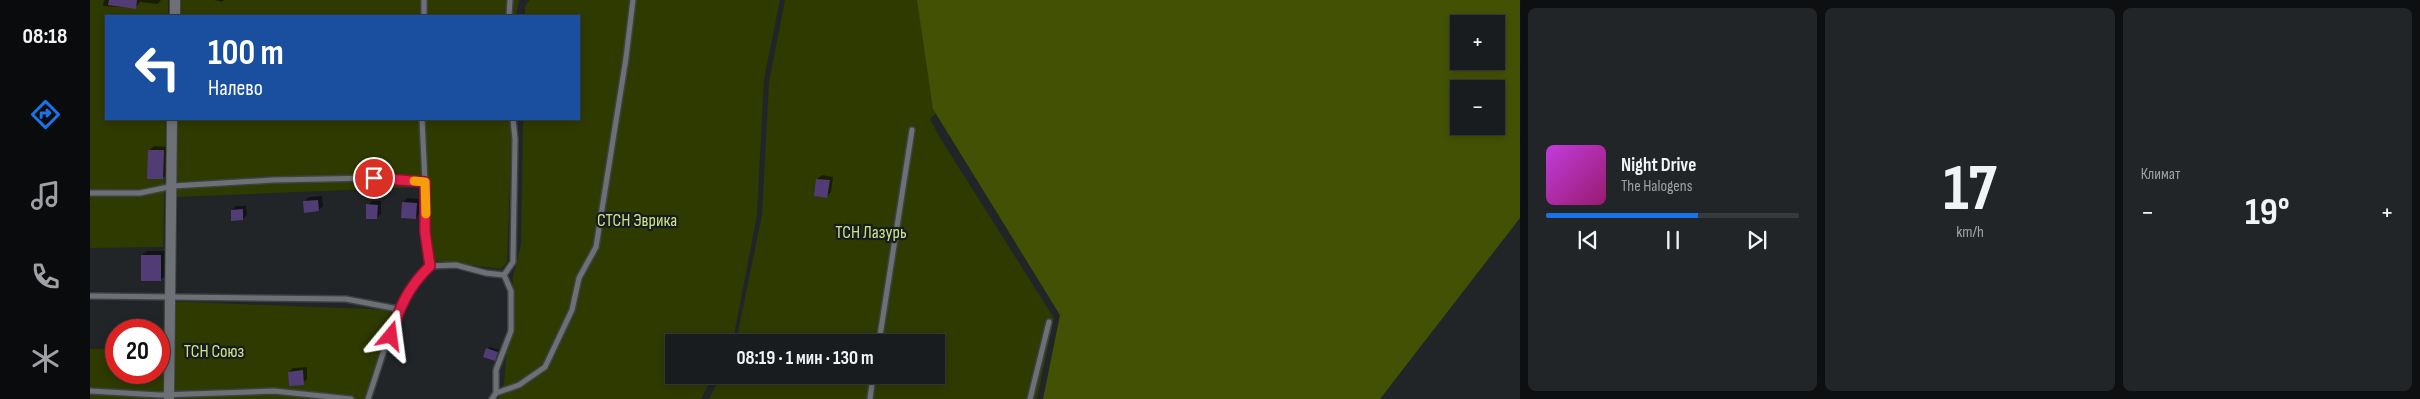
<!DOCTYPE html>
<html lang="ru">
<head>
<meta charset="utf-8">
<style>
  :root { --surface:#191c1e; --page:#222527; --text:#f1f3f6; --muted:#9fa1a4; --line:#373a3c; --accent:#1a73e8 }
  body { margin:0; font-family:"Sofia Sans Condensed",sans-serif; background:var(--page); color:var(--text); height:100vh; display:flex; flex-direction:column; font-size:19px; white-space:nowrap }
  * { box-sizing:border-box; margin:0 }
  p { font-size:16px; color:var(--muted) }
  .icon { flex:none; width:28px; height:28px; fill:none; stroke:currentColor; stroke-width:2; stroke-linecap:round; stroke-linejoin:round }
  .map { position:relative; flex:1; overflow:hidden }
  .details { display:flex; flex-direction:column; gap:8px; padding:8px; background:#0e0f10; width:900px }
  .details>* { flex:none }
  .hud { position:absolute; left:15px; top:15px; width:475px; height:105px; border-radius:0px; box-shadow:0 2px 8px #0003,0 0 0 1px var(--line); background:#1a4fa0; color:#fff; overflow:hidden }
  .controls { position:absolute; left:1360px; top:15px; display:grid; gap:10px }
  .controls a { display:grid; place-items:center; width:55px; height:55px; border-radius:0px; background:var(--surface); box-shadow:0 2px 8px #0003,0 0 0 1px var(--line); font-size:25px }
  .speed { position:absolute; left:15px; top:319px; display:flex; gap:10px; font-size:25px; font-weight:700; text-align:center }
  .speed>* { display:grid; place-content:center; width:65px; height:65px; border-radius:50%; background:var(--surface); box-shadow:0 2px 8px #0003,0 0 0 1px var(--line); line-height:1 }
  .speed .limit { border:8px solid #d22; background:#fff; color:#111 }
  .pin { position:absolute; display:grid; place-items:center; width:42px; height:42px; color:#fff; margin:-21px; border:2px solid #fff; border-radius:50%; box-shadow:0 1px 5px #0007 }
  .me { position:absolute; width:55px; margin:-28px; rotate:16deg; stroke-linejoin:round; filter:drop-shadow(0 0 4px #0008) }
  .turn { display:flex; align-items:center; gap:18px; height:105px; padding:0 20px; font-size:22px }
  .turn .icon { width:65px; height:65px; stroke-width:2.5 }
  .turn b { display:block; font-size:35px; line-height:42px }
  .big { font-size:38px; font-weight:700; line-height:1.1 }
  .details .tile { flex:1; display:flex; flex-direction:column; justify-content:center; gap:8px; min-width:0; padding:0 18px; border-radius:8px; background:var(--page) }
  .details .dial { align-items:center; gap:0 }
  .dial b { font-size:65px; line-height:1 }
  .song { display:flex; align-items:center; gap:15px }
  .cover { width:60px; height:60px; border-radius:8px; background:linear-gradient(135deg,hsl(290 70% 55%),hsl(320 70% 35%)) }
  .played { height:5px; border-radius:2px; background:linear-gradient(90deg,var(--accent) 60%,var(--line) 60%) }
  .keys { display:flex; justify-content:space-around; direction:ltr }
  .heat { display:flex; justify-content:space-between; align-items:center; font-size:28px; direction:ltr }
  .details .tiles { flex:1; display:grid; gap:8px; grid-template-columns:repeat(3,1fr) }
  .trip { position:absolute; left:575px; top:334px; width:280px; height:50px; border-radius:0px; background:var(--surface); box-shadow:0 2px 8px #0003,0 0 0 1px var(--line); font-weight:700; line-height:50px; text-align:center }
  main { display:flex; flex:1; min-height:0 }
  .tab-bar { display:flex; flex-direction:column; width:90px; justify-content:space-around; align-items:center; background:#0a0b0c; color:var(--muted) }
  .tab-bar .icon { width:35px; height:35px }
  .tab-bar .active { color:var(--accent) }
  .tab-bar b { font-size:22px; color:var(--text) }
  .map>svg:first-child { display:block }
  .green { fill:#2e3a00 }
  .forest { fill:#435104; fill-rule:evenodd }
  .shadow { fill:#0007 }
  .building { fill:#513c76 }
  .lines { fill:none; stroke-linecap:round; stroke-linejoin:round }
  .service-casing { stroke:#3e4144; stroke-width:8 }
  .minor-casing { stroke:#3e4144; stroke-width:12 }
  .service { stroke:#6d7175; stroke-width:5 }
  .minor { stroke:#6d7175; stroke-width:10 }
  .route-casing { stroke:#92132f; stroke-width:12 }
  .route { stroke:#e11d48; stroke-width:9 }
  .slow { stroke:#f59e0b; stroke-width:9 }
  .labels { text-anchor:middle; stroke-width:4.5; stroke-linejoin:round; paint-order:stroke }
  .park-label { font-size:18px; fill:#cce584; stroke:#181b1f }
</style>
</head>
<body>
<main>
<nav class="tab-bar">
<b>08:18</b>
<svg class="icon active" aria-label="directions" viewBox="0 0 24 24"><path d="M12 3l9 9-9 9-9-9zM9 14v-3h6M13 9l2 2-2 2"/></svg>
<svg class="icon" aria-label="music" viewBox="0 0 24 24"><path d="M9 18V5l10-2v13"/><circle cx="6" cy="18" r="3"/><circle cx="16" cy="16" r="3"/></svg>
<svg class="icon" aria-label="phone" viewBox="0 0 24 24"><path d="M5 4h4l2 5-3 2q2 4 5 5l2-3 5 2v4C11 20 4 13 5 4z"/></svg>
<svg class="icon" aria-label="climate" viewBox="0 0 24 24"><path d="M12 3v18M4 7l16 10M4 17L20 7"/></svg>
</nav>
<div class="map">
<svg width="1430" height="399" viewBox="0 0 1430 399">
  <rect width="100%" height="100%" fill="#212528"/>
  <!-- green -->
  <path class="green" d="M0 0H78V16H16V119H76L73 247 0 248Z
    M85 0H429L426 16H85Z
    M440 0H690L674 79 667 215 644 335 640 342H584V375H623L611 399H408L414 383 423 277 431 244 433 119H489V16H435V6Z
    M695 0H923L896 66 840 119 850 138 964 318 947 399H619L631 375H846V342H646L672 215 679 82Z
    M86 119H422L417 262 411 269 333 259 330 187 86 197Z
    M73 301 302 310 275 399H0V349H26V372H69V350H74Z"/>
  <!-- forest -->
  <path class="forest" d="M827 0H1430V218L1290 399H953L970 315 843 109ZM1369 24H1406V61H1369ZM1369 89H1406V126H1369Z"/>
  <!-- shadow -->
  <path class="shadow" d="M14 0H71L68 4 50 2 45 8 13 6Z
    M124 0H134L132 2Z
    M64 146 78 147 77 174 73 178 59 150Z
    M732 175 743 177 741 192 737 196 727 179Z
    M232 196 233 206 229 210 215 201 219 197Z
    M317 198 330 199V213L326 218 313 203Z
    M282 201H291V214L286 218 278 205Z
    M146 206H156L157 215 153 219 142 210Z
    M57 251H75V276L70 280 52 255Z
    M399 347 409 350 404 360 395 356Z
    M217 367V379L213 383 199 372 203 368Z"/>
  <!-- building -->
  <path class="building" d="M19 0H47L46 9 18 5Z
    M58 150H74L73 179H57Z
    M726 179 740 180 737 198 724 196Z
    M228 200 229 211 214 213 213 201Z
    M312 202 327 203 326 219 311 218Z
    M276 204 288 205 287 219H276Z
    M153 209V220L141 221V210Z
    M51 255H71V281H51Z
    M396 348 408 352 405 361 393 357Z
    M213 370 214 385 199 386 198 372Z"/>
  <g class="lines">
    <defs>
      <path id="service" d="M334 16V0
        M419 16 420 0
        M332 119 335 182
        M0 193H50L83 186 183 180 284 178 335 182V232L340 266
        M0 296 256 299 308 309
        M789 342 822 130
        M0 391 70 395 184 391 261 399
        M406 393 429 385 455 367 482 310 489 278 506 247 536 58 543 0
        M278 399C294 354 305 299 340 266L366 265 396 273 414 275 423 262 425 139 423 119
        M402 399 406 393V370L421 331V291L414 275
        M780 399 783 375
        M940 399 959 322"/>
      <path id="minor" d="M85 16V0
        M79 399 82 119"/>
    </defs>
    <!-- service casing -->
    <use href="#service" class="service-casing"/>
    <!-- minor casing -->
    <use href="#minor" class="minor-casing"/>
    <!-- service -->
    <use href="#service" class="service"/>
    <!-- minor -->
    <use href="#minor" class="minor"/>
  </g>
  <g class="lines">
    <defs>
      <path id="route" d="M284 178 335 182V232L340 266C318 287 309 308 301 336"/>
    </defs>
    <!-- route casing -->
    <use href="#route" class="route-casing"/>
    <!-- route -->
    <use href="#route" class="route"/>
    <!-- slow -->
    <path class="slow" d="M324 181 335 182 336 214"/>
  </g>
  <g class="labels">
    <!-- park labels -->
    <g class="park-label">
      <text x="547" y="226">СТСН Эврика</text>
      <text x="781" y="238">ТСН Лазурь</text>
      <text x="124" y="357">ТСН Союз</text>
    </g>
  </g>
</svg>
<div class="controls">
<a>+</a>
<a>−</a>
</div>
<div class="speed"><div class="limit">20</div></div>
<div class="pin" style="left:284px;top:178px;background:#d93025"><svg class="icon" aria-label="arrive" viewBox="0 0 24 24"><path d="M6 21V4h12l-3 4 3 4H6"/></svg></div>
<svg class="me" style="left:301px;top:336px" viewBox="-20 -20 40 40"><path d="M0-17L14 15 0 8-14 15z" fill="#e11d48" stroke="#fff" stroke-width="4"/></svg>
<div class="trip">08:19 · 1 мин · 130 m</div>
<div class="hud">
<div class="turn"><svg class="icon" aria-label="left" viewBox="0 0 24 24"><path d="M17 20v-9H6M10 6l-5 5 5 5"/></svg><div><b>100 m</b>Налево</div></div>
</div>
</div>
<section class="details">
<div class="tiles">
<div class="tile">
<div class="song"><i class="cover"></i><div><b>Night Drive</b><p>The Halogens</p></div></div>
<div class="played"></div>
<div class="keys"><svg class="icon" aria-label="previous" viewBox="0 0 24 24"><path d="M18 5L8 12l10 7zM5 5v14"/></svg><svg class="icon" aria-label="pause" viewBox="0 0 24 24"><path d="M8 5v14M16 5v14"/></svg><svg class="icon" aria-label="next" viewBox="0 0 24 24"><path d="M6 5l10 7-10 7zM19 5v14"/></svg></div>
</div>
<div class="tile dial"><b>17</b><p>km/h</p></div>
<div class="tile"><p>Климат</p>
<div class="heat"><a>−</a><b class="big">19°</b><a>+</a></div>
</div>
</div>
</section>
</main>
</body>
</html>
